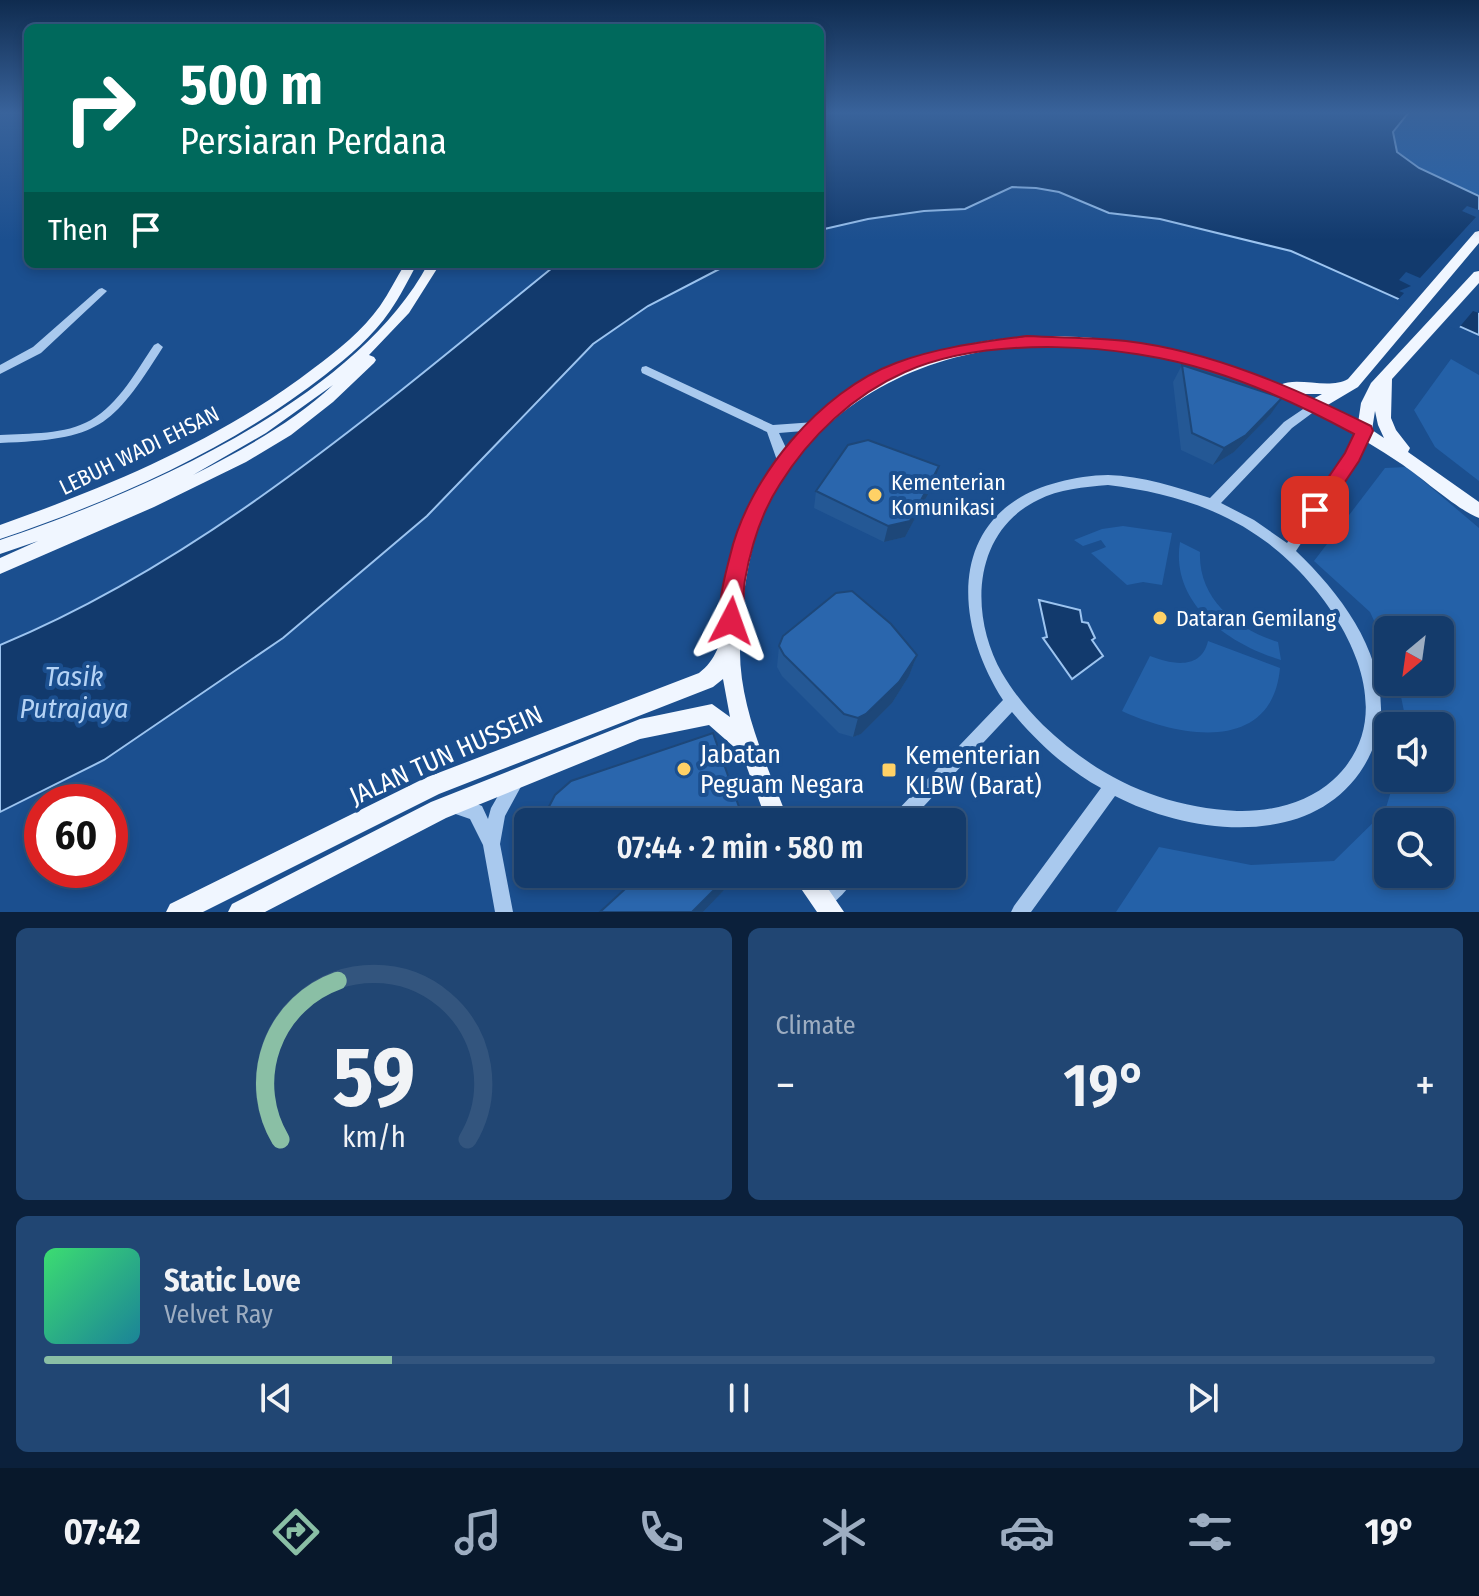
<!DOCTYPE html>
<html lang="en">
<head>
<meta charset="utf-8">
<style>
  :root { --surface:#143b6b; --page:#214673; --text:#f1f3f6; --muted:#9dadc1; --line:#33557e; --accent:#8abfa5 }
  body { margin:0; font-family:"Fira Sans Condensed",sans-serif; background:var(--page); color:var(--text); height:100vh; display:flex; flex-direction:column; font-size:30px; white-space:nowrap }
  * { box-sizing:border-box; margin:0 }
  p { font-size:26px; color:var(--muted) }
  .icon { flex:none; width:44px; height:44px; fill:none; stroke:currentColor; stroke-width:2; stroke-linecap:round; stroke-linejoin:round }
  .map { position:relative; height:912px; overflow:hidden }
  .side { display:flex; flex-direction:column; gap:16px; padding:16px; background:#0b203b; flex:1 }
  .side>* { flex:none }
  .hud { position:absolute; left:24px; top:24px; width:800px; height:244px; border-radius:12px; box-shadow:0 4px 12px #0003,0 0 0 2px var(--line); background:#00695c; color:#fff; overflow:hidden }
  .needle { width:52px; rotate:209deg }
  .buttons { position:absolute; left:1374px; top:616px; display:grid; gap:16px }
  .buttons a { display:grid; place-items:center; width:80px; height:80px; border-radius:12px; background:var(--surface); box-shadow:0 4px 12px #0003,0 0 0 2px var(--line); font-size:40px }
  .speed { position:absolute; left:24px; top:784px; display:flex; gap:16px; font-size:40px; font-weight:700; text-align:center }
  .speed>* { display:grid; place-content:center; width:104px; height:104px; border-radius:50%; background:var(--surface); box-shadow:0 4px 12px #0003,0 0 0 2px var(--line); line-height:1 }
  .speed .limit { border:12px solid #d22; background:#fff; color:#111 }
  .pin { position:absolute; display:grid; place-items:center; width:68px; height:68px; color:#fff; margin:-34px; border-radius:16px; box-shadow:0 4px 12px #0006 }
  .me { position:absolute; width:88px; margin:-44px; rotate:4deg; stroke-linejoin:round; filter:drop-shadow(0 0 6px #0008) }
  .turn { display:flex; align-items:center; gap:28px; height:168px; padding:0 24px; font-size:36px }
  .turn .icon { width:104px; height:104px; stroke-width:2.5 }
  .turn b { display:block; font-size:56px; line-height:68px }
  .then { display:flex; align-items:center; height:76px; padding:0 24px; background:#0003; gap:16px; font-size:30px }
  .big { font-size:60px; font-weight:600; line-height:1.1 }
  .side .card { flex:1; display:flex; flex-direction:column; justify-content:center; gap:12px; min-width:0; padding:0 28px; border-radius:12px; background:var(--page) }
  .side .dial { align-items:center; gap:0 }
  .dial svg { height:208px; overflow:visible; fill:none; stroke:var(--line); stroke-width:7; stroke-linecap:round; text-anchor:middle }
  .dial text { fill:var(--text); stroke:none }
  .song { display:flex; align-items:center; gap:24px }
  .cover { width:96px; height:96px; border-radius:12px; background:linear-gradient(135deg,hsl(140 70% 55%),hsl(190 70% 35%)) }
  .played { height:8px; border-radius:4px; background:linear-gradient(90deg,var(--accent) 25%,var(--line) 25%) }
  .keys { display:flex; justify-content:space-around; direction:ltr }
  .heat { display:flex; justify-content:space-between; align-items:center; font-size:44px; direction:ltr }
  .side .tiles { flex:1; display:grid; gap:16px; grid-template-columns:1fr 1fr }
  .card:last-child { grid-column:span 2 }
  .trip { position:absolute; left:514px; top:808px; width:452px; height:80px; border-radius:12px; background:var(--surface); box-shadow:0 4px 12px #0003,0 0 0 2px var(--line); font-weight:600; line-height:80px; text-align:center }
  .tab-bar { display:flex; height:128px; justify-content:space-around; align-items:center; background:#08182b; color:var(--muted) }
  .tab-bar .icon { width:56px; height:56px }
  .tab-bar .current { color:var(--accent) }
  .tab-bar b { font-size:36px; color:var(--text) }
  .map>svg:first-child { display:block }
  .green { fill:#2461a8; fill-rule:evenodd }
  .water { fill:#123a6d; stroke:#9cc4f0; stroke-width:2 }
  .pier { fill:#1b4f8f }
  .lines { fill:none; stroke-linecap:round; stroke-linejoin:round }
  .minor { fill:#a9c9ee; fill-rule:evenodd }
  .major { fill:#f0f6ff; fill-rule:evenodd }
  .wall { fill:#245895 }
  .shaded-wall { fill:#1d4779 }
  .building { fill:#2a66ad; stroke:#1d4779; stroke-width:2 }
  .route { fill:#e11d48; stroke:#92132f; stroke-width:2 }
  .poi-dot { fill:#ffd166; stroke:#1b4f8f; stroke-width:3 }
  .labels { text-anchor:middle; stroke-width:8; stroke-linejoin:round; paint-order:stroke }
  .street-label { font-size:22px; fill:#fff; stroke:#1b4f8f }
  .poi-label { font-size:22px; fill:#fff; stroke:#1b4f8f; text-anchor:start }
  .near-poi-label { font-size:26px; fill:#fff; stroke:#1b4f8f; text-anchor:start }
  .near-street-label { font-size:26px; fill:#fff; stroke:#1b4f8f }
  .near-water-label { font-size:28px; font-style:italic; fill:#b5d3f5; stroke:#1b4f8f }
</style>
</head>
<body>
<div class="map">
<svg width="1479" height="912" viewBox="0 0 1479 912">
  <rect width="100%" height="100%" fill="#1b4f8f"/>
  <!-- green -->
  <path class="green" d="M1409 112H1479V196L1419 168 1397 152 1393 132Z
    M1451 359 1479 375V481L1435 447 1414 410Z
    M1407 467 1479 528V912H1116L1159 847 1251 865 1334 861 1385 811 1395 778H1440V726H1407L1398 682H1440V630H1388V651L1370 612 1314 561 1385 468ZM1388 822H1440V874H1388Z
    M1123 526 1172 533 1162 585 1143 582 1127 585 1091 553 1106 547 1101 540 1083 546 1074 540 1102 529Z
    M1180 542 1200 552C1198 599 1236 629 1278 642L1281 660C1229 644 1170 604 1180 542Z
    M1208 641 1280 668C1272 755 1178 737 1122 711L1150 656C1171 664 1201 671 1208 641Z"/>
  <!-- water -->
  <path class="water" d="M820 112H1409L1393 132 1397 152 1419 168 1479 196V335L1291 251 1160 219 1109 213 1059 192 1036 188 1012 187 965 209 924 211 868 219 820 230Z
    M557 264H729L648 306 593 344 427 516 283 638 104 760 0 812V645C206 560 385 403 557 264Z
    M1039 600 1080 610 1082 622 1088 623 1095 638 1092 640 1103 656 1072 679 1043 638 1047 637Z"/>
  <!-- pier -->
  <path class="pier" d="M1467 206 1479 210V313L1473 311 1457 330 1395 303 1404 293 1399 291 1411 286 1399 280 1406 272 1420 278 1476 217 1462 211Z"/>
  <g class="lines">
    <!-- minor -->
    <path class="minor" d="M102 288 107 291 105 293 41 353 0 374V365L33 347 99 289Z
      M158 343 163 347C111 429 99 439 0 443V435C30 433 65 435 91 420 119 404 137 370 154 345Z
      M646 366 773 425 815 422 821 426 815 430 779 433 786 448 789 463 787 466H779L767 432 642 373 641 370 642 367Z
      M1315 401 1319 402 1321 405 1319 408 1292 428 1221 503 1254 520 1287 543 1347 454 1360 428 1364 427 1370 431 1356 459 1296 551C1341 594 1383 650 1381 714 1380 733 1373 751 1364 766 1313 850 1190 835 1115 796L1031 912H1011L1014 906 1101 788C1066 769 1037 742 1012 712L909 822H890L892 816 1003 700C951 619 948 510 1059 482 1074 478 1092 475 1108 475 1142 476 1177 487 1210 498L1284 422ZM1108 485C1165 492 1219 507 1265 541 1332 590 1412 708 1333 780 1308 803 1270 812 1237 811 1161 807 1098 778 1043 725 1028 710 1013 692 1002 673 969 615 972 532 1038 500 1059 489 1084 487 1108 485Z
      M516 773 522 775 524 781 505 816 500 844 513 912H495L483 845 470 819 447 811 445 805 447 799C457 795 472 802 482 806L488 819 491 808 510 775Z
      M836 874H857C851 887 835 904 822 910L816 907 813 901 816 895Z"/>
    <!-- major -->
    <path class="major" d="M1479 231V243L1358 387 1326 406 1358 423 1361 403 1371 383 1474 272 1479 271V283L1392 379 1391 418 1396 430 1410 448 1408 452 1479 502V518C1459 511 1420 476 1400 463 1339 423 1274 390 1205 368 1051 319 864 342 774 490 751 530 740 603 740 648 739 708 768 767 789 822H767L742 754 709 725 640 739 446 818 265 912H228L232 904 431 802 640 719 712 704 730 717 723 679 713 687 439 794 203 912H166L170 904 425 778 699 673C734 647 720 599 730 561 736 539 747 515 756 493 769 463 804 427 830 407 959 306 1137 327 1280 385 1297 376 1329 390 1348 379L1475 232ZM1302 394H1322L1313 399ZM1375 411 1378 425 1384 438 1372 430Z
      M405 264H417C408 280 400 297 390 311 373 336 348 357 325 375 229 450 115 500 0 539V525C110 486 221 440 314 368 337 351 363 330 380 306 389 293 396 278 405 264Z
      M428 264H440L409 313 369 355 374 357 376 360 374 363 333 402 291 435 246 462 154 507 0 574V558L38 541 0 554V540C140 493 355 400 428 264ZM333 385C292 423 242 450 193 475L266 433Z
      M791 874H818L844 912H817Z"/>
  </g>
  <!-- wall -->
  <path class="wall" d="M1182 365 1270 415 1234 452 1213 465 1181 450 1173 382Z
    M934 483 905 537 884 542 814 508 816 491Z
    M779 646 917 655 909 676 892 703 861 734 853 737 839 733 782 676 777 667Z
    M625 874H719L725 889 703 912H600L633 881Z"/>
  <!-- shaded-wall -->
  <path class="shaded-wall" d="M1282 398 1270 415 1234 452 1213 465 1224 448Z
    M939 466 934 483 905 537 884 542 888 526Z
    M917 655 909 676 892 703 861 734 853 737 858 718Z
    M739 807V818L732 822H727L726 813Z
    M724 880 725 889 703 912H692Z"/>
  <!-- building -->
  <path class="building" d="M1182 365 1282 398 1246 435 1224 448 1192 433Z
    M868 440 939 466 910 521 888 526 816 491 848 445Z
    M852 591 891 624 917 655 899 682 866 714 858 718 844 714 784 655 779 646 783 636 836 593Z
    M713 733 739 807 726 813 728 822H541L555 795 571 781Z
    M632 874H719L724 880 692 912H600L637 878Z"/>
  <!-- sky -->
  <linearGradient id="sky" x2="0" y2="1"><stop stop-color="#0f2b4f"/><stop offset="0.47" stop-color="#39639b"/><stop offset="1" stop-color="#39639b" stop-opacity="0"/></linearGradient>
  <rect width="1479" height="240" fill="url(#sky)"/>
  <!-- route -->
  <path class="route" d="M1027 336C1060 338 1094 337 1126 341 1211 351 1295 388 1371 426L1373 431 1359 461 1322 516H1308L1306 510 1345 453 1354 434C1308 409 1259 386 1210 371 1124 343 989 335 905 372 853 395 810 436 780 484 761 513 751 546 745 580 742 596 746 613 739 628L731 631 724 628C715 608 725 576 730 556 748 478 820 391 896 363 938 347 983 342 1027 336Z"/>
  <!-- markers -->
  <g class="poi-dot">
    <circle cx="875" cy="495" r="8"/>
    <circle cx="1160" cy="618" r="8"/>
    <circle cx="684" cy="769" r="8"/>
    <rect x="881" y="762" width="16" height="16" rx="4"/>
  </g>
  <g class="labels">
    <!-- street labels -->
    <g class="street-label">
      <text transform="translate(139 450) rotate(-26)" y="8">LEBUH WADI EHSAN</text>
    </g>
    <!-- poi labels -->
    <g class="poi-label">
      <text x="891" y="490">Kementerian<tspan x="891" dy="25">Komunikasi</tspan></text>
      <text x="1176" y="626">Dataran Gemilang</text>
    </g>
    <!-- near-poi labels -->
    <g class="near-poi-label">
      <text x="700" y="763">Jabatan<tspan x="700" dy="30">Peguam Negara</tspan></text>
      <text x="905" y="764">Kementerian<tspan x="905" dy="30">KLBW (Barat)</tspan></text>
    </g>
    <!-- near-street labels -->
    <g class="near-street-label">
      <text transform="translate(446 755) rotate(-24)" y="9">JALAN TUN HUSSEIN</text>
    </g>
    <!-- near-water labels -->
    <g class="near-water-label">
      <text x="74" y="686">Tasik<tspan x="74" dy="32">Putrajaya</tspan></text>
    </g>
  </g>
</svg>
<div class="buttons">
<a><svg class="needle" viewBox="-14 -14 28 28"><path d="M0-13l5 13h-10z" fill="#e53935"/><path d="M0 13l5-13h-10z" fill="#9dadc1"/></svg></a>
<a><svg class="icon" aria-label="sound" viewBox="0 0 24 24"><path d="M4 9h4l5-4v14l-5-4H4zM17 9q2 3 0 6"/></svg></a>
<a><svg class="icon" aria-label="search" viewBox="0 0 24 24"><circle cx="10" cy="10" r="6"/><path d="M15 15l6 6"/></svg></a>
</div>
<div class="speed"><div class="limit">60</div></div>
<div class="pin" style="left:1315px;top:510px;background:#d93025"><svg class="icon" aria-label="arrive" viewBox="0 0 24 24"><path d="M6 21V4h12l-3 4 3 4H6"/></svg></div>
<svg class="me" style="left:731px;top:621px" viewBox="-20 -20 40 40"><path d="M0-17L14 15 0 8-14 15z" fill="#e11d48" stroke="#fff" stroke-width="4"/></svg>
<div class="trip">07:44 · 2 min · 580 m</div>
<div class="hud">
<div class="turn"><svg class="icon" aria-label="right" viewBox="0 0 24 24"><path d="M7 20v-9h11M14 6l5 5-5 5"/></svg><div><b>500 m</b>Persiaran Perdana</div></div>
<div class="then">Then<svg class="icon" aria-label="arrive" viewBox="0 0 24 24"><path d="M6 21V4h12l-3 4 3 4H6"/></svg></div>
</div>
</div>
<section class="side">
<div class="tiles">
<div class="card dial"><svg viewBox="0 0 100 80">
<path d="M14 69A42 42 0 1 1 86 69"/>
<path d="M14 69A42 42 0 0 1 36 8" stroke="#8abfa5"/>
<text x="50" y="56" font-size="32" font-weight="700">59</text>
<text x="50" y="72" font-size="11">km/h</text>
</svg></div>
<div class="card"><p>Climate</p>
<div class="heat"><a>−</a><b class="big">19°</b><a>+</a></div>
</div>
<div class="card">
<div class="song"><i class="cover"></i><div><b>Static Love</b><p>Velvet Ray</p></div></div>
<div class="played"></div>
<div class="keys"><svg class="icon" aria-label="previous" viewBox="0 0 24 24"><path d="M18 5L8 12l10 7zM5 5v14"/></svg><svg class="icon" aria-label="pause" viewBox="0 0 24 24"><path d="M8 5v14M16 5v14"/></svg><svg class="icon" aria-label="next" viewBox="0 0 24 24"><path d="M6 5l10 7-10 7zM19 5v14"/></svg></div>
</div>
</div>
</section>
<nav class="tab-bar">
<b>07:42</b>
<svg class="icon current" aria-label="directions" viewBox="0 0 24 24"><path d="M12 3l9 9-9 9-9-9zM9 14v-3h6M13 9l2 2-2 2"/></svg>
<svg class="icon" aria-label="music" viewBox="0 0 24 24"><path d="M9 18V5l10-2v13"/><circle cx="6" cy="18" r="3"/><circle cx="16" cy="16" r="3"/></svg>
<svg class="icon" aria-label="phone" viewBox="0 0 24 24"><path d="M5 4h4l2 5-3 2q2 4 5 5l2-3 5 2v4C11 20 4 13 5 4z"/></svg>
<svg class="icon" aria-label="climate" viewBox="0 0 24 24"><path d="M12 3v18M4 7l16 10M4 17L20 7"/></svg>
<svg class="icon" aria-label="car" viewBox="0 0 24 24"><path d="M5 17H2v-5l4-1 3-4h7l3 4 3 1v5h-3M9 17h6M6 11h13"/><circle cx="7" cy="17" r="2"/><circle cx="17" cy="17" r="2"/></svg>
<svg class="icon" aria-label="filters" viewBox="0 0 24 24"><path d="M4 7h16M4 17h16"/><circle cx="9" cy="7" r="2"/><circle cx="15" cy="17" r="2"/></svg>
<b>19°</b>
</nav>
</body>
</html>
